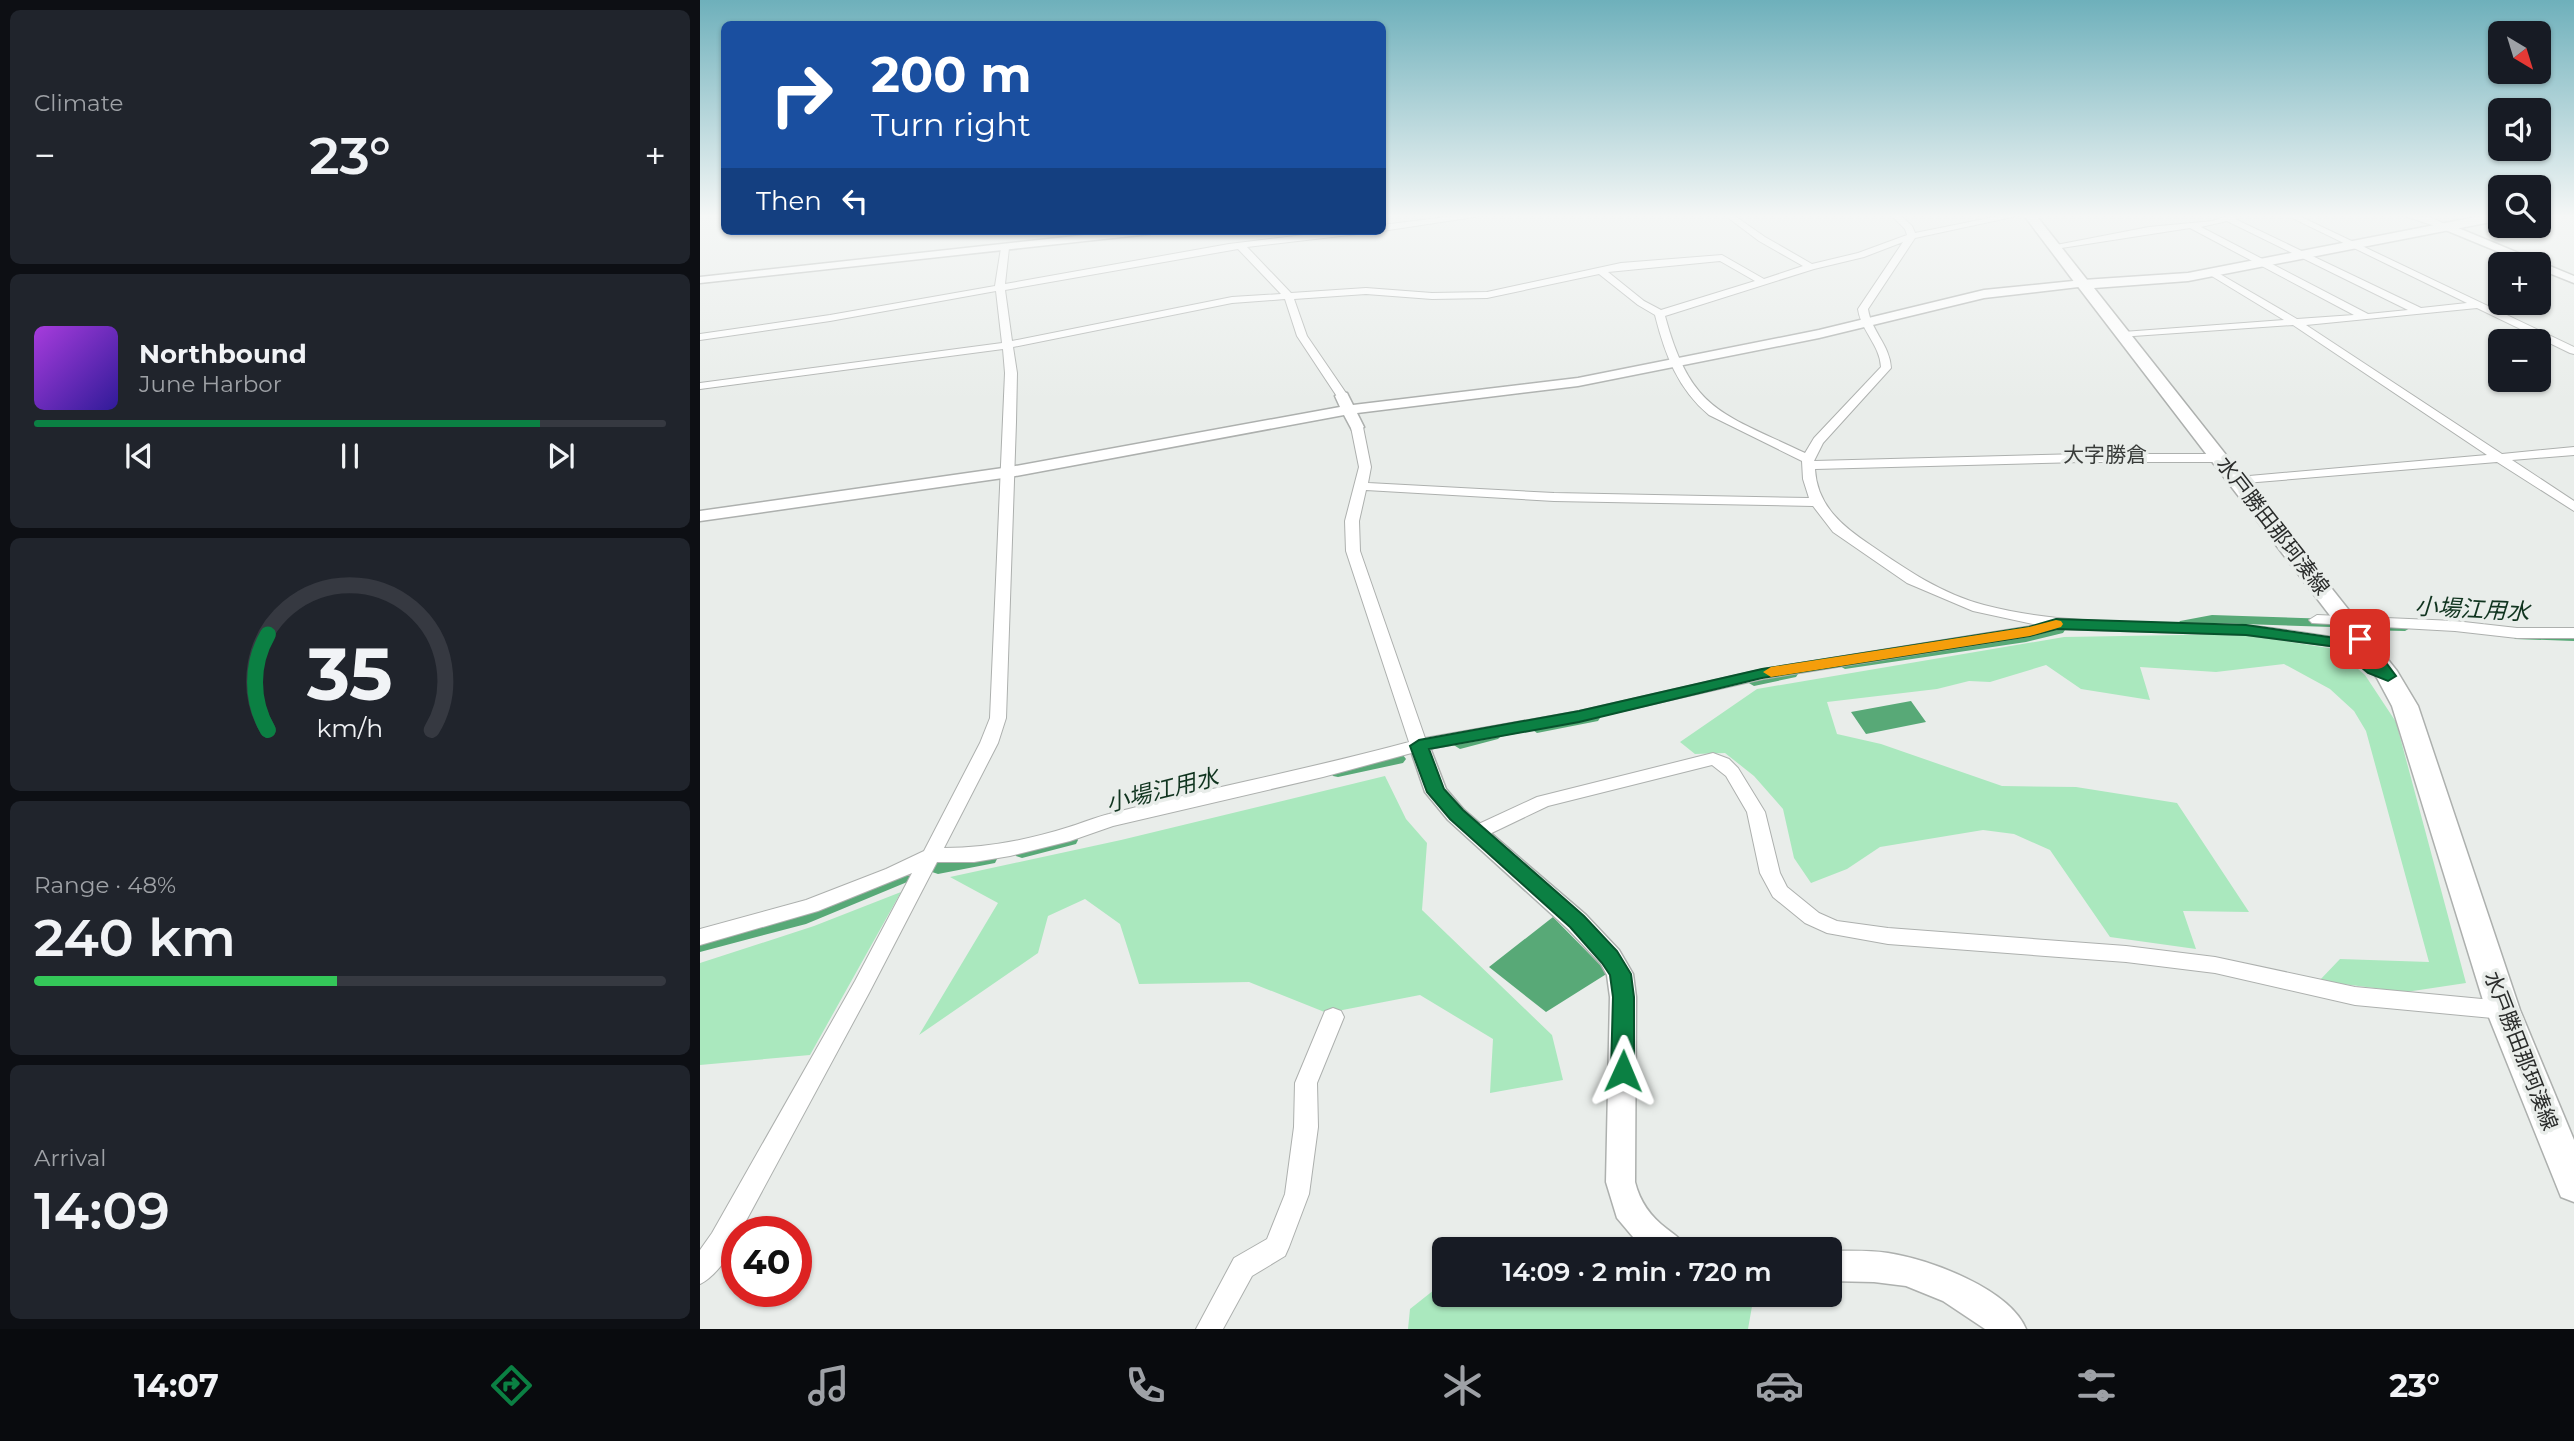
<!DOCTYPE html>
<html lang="en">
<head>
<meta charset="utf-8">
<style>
  :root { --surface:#171b24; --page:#20242c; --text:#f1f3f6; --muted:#9ea1a6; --line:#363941; --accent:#0b8043 }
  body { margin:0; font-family:Montserrat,"Noto Sans JP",sans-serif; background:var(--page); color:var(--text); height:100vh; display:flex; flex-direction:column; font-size:26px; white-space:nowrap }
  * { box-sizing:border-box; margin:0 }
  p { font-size:23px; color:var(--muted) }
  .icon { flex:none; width:38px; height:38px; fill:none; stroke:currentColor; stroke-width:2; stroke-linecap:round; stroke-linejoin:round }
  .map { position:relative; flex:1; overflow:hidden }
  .panel { display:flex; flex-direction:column; gap:10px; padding:10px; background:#0d0f14; width:700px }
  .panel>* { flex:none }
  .top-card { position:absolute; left:21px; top:21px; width:665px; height:214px; border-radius:10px; box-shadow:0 2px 5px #0004; background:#1a4fa0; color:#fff; overflow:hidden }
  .needle { width:46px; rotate:142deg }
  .controls { position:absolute; left:1788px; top:21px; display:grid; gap:14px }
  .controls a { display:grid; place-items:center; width:63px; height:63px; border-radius:10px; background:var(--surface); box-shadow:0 2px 5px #0004; font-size:35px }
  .speed { position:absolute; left:21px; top:1216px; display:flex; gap:14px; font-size:35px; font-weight:700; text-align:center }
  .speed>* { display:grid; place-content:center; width:91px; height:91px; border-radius:50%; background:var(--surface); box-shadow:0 2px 5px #0004; line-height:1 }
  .speed .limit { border:10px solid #d22; background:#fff; color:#111 }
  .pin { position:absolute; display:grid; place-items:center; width:60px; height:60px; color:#fff; margin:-30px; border-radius:14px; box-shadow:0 4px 10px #0006 }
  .me { position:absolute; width:77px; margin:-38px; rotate:1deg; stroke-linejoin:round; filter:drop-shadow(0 0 5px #0008) }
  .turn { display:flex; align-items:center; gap:24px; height:147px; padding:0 35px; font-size:32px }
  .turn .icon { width:91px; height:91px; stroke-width:2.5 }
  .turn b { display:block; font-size:49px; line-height:60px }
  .then { display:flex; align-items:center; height:66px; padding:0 35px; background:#0003; gap:14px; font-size:26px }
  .big { font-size:52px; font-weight:600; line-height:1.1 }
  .panel .card { flex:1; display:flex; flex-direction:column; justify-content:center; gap:10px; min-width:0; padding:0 24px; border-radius:10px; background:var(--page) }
  .panel .dial { align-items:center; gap:0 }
  .dial svg { height:182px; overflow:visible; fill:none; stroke:var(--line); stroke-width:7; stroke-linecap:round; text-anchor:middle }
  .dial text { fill:var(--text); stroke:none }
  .song { display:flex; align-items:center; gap:21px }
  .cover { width:84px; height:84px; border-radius:10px; background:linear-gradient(135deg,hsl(280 70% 55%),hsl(250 70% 35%)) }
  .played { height:7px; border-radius:4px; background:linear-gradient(90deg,var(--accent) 80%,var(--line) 80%) }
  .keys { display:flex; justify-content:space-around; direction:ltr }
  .heat { display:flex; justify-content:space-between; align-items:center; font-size:38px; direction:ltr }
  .charge { height:10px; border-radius:5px; background:linear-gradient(90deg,#34c759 48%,var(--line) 0) }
  .trip { position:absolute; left:732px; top:1237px; width:410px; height:70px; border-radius:10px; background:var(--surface); box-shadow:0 2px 5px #0004; font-weight:600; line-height:70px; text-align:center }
  .dock { display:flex; height:112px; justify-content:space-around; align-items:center; background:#090b0e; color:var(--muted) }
  .dock .icon { width:49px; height:49px }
  .dock .current { color:var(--accent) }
  .dock b { font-size:32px; color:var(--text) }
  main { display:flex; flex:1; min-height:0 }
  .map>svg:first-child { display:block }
  .green { fill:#aae8be }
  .water { fill:#58a977 }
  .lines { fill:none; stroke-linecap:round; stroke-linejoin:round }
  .canal { fill:#58a977; fill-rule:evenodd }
  .minor-casing { stroke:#adb0ae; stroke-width:2 }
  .tertiary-casing { stroke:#adb0ae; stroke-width:3 }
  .secondary-casing { stroke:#adb0ae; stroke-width:3 }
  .primary-casing { stroke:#adb0ae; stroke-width:3 }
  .minor { fill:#fff; fill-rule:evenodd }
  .tertiary { fill:#fff; fill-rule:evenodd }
  .secondary { fill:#fff; fill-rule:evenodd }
  .primary { fill:#fff; fill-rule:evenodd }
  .route { fill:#0b8043; stroke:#07532c; stroke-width:2 }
  .slow { fill:#f59e0b }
  .labels { text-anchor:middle; stroke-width:7; stroke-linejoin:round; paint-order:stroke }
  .far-quarter-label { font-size:21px; fill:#393c3a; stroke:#e9edea }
  .street-label { font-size:21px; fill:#2a2c2b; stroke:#e9edea }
  .water-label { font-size:23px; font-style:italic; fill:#10341f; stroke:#e9edea }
</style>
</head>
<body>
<main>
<section class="panel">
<div class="card"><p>Climate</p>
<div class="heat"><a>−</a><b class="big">23°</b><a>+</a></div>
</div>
<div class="card">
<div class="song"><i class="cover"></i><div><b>Northbound</b><p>June Harbor</p></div></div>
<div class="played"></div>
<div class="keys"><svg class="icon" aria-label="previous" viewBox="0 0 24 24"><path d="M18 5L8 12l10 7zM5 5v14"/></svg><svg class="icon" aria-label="pause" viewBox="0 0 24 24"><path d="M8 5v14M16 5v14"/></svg><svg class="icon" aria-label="next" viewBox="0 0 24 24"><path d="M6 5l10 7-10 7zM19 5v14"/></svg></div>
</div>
<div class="card dial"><svg viewBox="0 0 100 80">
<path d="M14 69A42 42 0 1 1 86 69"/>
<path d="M14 69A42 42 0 0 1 14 27" stroke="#0b8043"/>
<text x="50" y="56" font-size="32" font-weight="700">35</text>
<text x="50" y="72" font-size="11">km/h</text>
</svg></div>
<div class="card"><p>Range · 48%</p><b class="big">240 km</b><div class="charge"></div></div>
<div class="card"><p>Arrival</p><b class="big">14:09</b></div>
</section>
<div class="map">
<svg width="1874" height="1329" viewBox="0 0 1874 1329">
  <rect width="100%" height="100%" fill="#e9edea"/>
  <!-- green -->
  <path class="green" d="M1541 634 1635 649 1665 675 1696 722 1766 983 1706 992 1619 981 1640 959 1729 962 1666 731 1654 711 1630 689 1584 664 1516 672 1440 667 1450 700 1381 689 1346 665 1290 682 1269 681 1237 689 1127 702 1137 734 1181 744 1302 786 1376 787 1477 803 1549 912 1483 911 1496 949 1410 937 1350 850 1314 834 1283 830 1180 847 1147 869 1111 883 1094 858 1083 809 1054 776 1025 753 995 754 980 742 1057 689 1364 637Z
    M685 776 706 819 727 843 722 910 852 1035 863 1080 790 1093 793 1039 720 995 627 1013 549 982 439 984 420 924 385 899 348 916 338 953 219 1035 298 903 250 877 421 840Z
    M201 892 110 1055 0 1065V963L114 926Z
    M744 1282V1295H1054L1048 1329H708L710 1309Z"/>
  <!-- water -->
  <path class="water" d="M1211 701 1226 722 1166 734 1151 712Z
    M853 917 908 973 846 1012 789 967Z"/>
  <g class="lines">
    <!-- canal -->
    <path class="canal" d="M1512 615 1631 619 1638 623 1631 627 1512 623 1485 628 1478 624 1480 621Z
      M1667 623H1705L1712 627 1705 631 1662 630 1660 627Z
      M1358 626 1363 627 1365 630 1363 633 1326 642 1145 669 1138 665 1145 661 1326 634Z
      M1820 632 1874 633V641L1815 639 1813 636Z
      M1091 670 1098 674 1096 677 1054 686 1047 682 1049 679Z
      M893 713 898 715 900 718 898 721 837 733 830 728 837 723Z
      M793 731 798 733 801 736 798 739 760 749 752 744 755 741Z
      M698 754 703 755 706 759 703 763 638 777 633 776 630 772 633 768 638 767Z
      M370 834 376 836 378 840 376 844 322 858 316 856 314 852 316 848Z
      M289 853 295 855 297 859 295 863 238 874 232 872 230 868 232 864 238 862Z
      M206 870 212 872 215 876 212 880 106 924 0 952V938L96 913Z"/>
    <defs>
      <path id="minor" d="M771 214H794L682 231V225Z
        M1023 214H1032L1065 237 1112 264 1158 253 1207 235 1205 229 1190 214H1199L1212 226 1215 233 1309 214H1326L1215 238 1168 309C1171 331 1190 345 1191 368L1123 443 1114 461 1381 454H1521L1527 458 1521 462H1381L1115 469C1117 506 1143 527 1172 546 1207 570 1242 594 1284 605 1368 627 1456 621 1542 625 1575 627 1609 634 1642 638L1647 640 1689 671 1691 674 1689 677H1677L1638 647 1546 635 1356 629 1330 636 1063 679 879 721 719 751 623 777 413 826 370 841 310 856 274 862H237L169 993 40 1232H37C37 1249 15 1277 0 1284V1250L12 1233 155 981 212 873 118 911 0 945V929L106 900 186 869 224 851 280 743 290 718 305 373 303 349 0 389V383L302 343 296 291 130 321 0 340V334L130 315 295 286 301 248 305 245 309 248 305 284 529 244 637 231H662L658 234 547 247 591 293 666 288 732 293 787 292 921 263 1022 255 1064 279 1103 266 1059 241ZM1203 242 1158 309C1161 331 1180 345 1181 367L1114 438 1105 453C1022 413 991 412 965 316L1114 269 1164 257ZM538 249 581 294 532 297 312 341 305 290ZM1020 261 1055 281 961 310 944 301 908 272ZM899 274 938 305 955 315C965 355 978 389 1009 415L1102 461 1103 479 1109 498 854 493 668 483 671 467 663 427 661 424H653L651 427 659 467 645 521 646 551 709 742C610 769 509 788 409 814 396 817 382 823 369 827 328 840 286 848 244 848L298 743 306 718 316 422 317 373 313 347 532 303 585 299 597 336 638 398 642 399 648 396 607 336 594 299 666 294 732 299 787 298ZM666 490 854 501 1113 506 1133 532 1207 583 1273 611 1337 625 1063 669 879 711 725 738 660 551 659 521Z
        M1531 214H1537L1535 219 1721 308 1767 303 1584 214H1595L1874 347V354L1870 353 1777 308 1606 325 1802 454 1874 447V455L1812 460 1874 501V511L1797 462 1533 484V478L1538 477 1787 455 1593 325 1419 337V333L1423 332 1584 320 1510 275 1508 273 1513 270 1597 319 1654 315 1490 228 1355 249 1351 246 1449 227 1513 221ZM1527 221 1708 310 1668 314 1501 227Z
        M1698 214 1730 217 1751 227 1747 230Z
        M1617 615 1755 621 1817 628H1874V638H1817L1755 631 1612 623 1609 620Z
        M1013 753 1029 759 1038 768 1065 812 1080 873 1087 887 1119 913 1137 921 1188 928 1426 946 1515 957 1655 987 1803 1001 1811 1004 1814 1010 1811 1016 1803 1019 1655 1005 1515 973 1426 962 1188 944 1127 933 1105 923 1073 897 1060 873 1047 812 1026 776 1012 765 848 806 777 840 770 838 768 833 770 828 837 797Z
        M633 1008 641 1011 644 1017 617 1083 618 1127 609 1194 589 1247 585 1256 552 1276 523 1329H496L534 1258 567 1239 585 1194 594 1127 595 1083 625 1011Z"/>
      <path id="tertiary" d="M1743 225H1751L1874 276V283L1839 269V264H1828L1743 229Z
        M421 231H455L450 234 0 283V277Z
        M1383 280 1387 282V286L1284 298 1119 338 878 386 657 413 664 427 657 431 652 430 644 415 310 477 0 521V511L310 467 640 407 635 396 642 392 647 393 653 405 878 378 1119 330 1284 290Z
        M719 738 726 740 729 745 746 789 764 810 886 915 919 950 933 974 936 997 935 1182C940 1202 950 1216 967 1229 976 1236 982 1239 986 1250H944L917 1218 906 1182 910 997 907 975 901 964 868 929 748 820 725 792 709 745 712 740Z
        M1129 1251C1149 1251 1169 1250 1188 1253 1229 1259 1310 1289 1326 1329H1285L1243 1301 1206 1286 1174 1282 1129 1281Z"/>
      <path id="secondary" d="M1323 214H1335L1388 281V287H1378Z"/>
      <path id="primary" d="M1791 214H1801V220L1488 281 1394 288 1697 671 1718 706 1820 1010 1874 1140V1202L1861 1197 1786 1010 1692 706 1677 678 1638 626 1376 284 1383 280 1488 273Z"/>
    </defs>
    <!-- minor casing -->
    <use href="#minor" class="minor-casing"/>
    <!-- tertiary casing -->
    <use href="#tertiary" class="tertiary-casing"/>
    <!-- secondary casing -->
    <use href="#secondary" class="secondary-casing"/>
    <!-- primary casing -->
    <use href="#primary" class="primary-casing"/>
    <!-- minor -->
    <use href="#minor" class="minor"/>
    <!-- tertiary -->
    <use href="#tertiary" class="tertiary"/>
    <!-- secondary -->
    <use href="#secondary" class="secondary"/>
    <!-- primary -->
    <use href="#primary" class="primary"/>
  </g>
  <!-- sky -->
  <linearGradient id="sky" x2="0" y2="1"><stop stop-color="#6eb0bb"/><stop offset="0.54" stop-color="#f5f7f6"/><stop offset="1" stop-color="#f5f7f6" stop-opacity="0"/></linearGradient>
  <rect width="1874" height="400" fill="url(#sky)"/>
  <!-- route -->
  <path class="route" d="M1356 619 1546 625 1642 639 1661 651 1652 639 1660 635 1666 636 1696 676 1688 681 1668 673 1637 647 1546 635 1357 629 1330 636 1062 678 879 722 729 749 744 789 763 810 884 916 917 951 931 974 934 997V1071L931 1078 923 1081 915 1078 911 1071 913 997 910 975 902 963 870 927 750 819 727 792 710 746 719 740 879 711 1062 669 1329 627Z"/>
  <!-- slow -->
  <path class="slow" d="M1356 620 1361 621 1363 624 1361 627 1330 636 1071 677 1063 672 1071 667 1329 627Z"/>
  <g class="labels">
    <!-- far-quarter labels -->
    <g class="far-quarter-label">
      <text x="1405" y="462">大字勝倉</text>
    </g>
    <!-- street labels -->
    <g class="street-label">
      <text transform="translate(1573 526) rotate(52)" y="7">水戸勝田那珂湊線</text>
      <text transform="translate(1821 1051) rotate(69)" y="7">水戸勝田那珂湊線</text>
    </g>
    <!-- water labels -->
    <g class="water-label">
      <text transform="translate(1772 609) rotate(3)" y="8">小場江用水</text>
      <text transform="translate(462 790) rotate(-14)" y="8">小場江用水</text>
    </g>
  </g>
</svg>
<div class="controls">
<a><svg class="needle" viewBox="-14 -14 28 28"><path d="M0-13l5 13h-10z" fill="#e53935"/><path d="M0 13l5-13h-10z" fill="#9ea1a6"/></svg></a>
<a><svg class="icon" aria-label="sound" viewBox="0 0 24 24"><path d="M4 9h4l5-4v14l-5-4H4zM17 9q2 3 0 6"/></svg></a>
<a><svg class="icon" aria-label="search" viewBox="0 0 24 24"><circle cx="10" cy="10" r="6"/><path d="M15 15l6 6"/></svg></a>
<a>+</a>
<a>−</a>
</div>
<div class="speed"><div class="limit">40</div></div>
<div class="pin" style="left:1660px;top:639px;background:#d93025"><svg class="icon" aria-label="arrive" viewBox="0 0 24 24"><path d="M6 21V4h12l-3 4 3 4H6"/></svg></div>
<svg class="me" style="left:923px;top:1071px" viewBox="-20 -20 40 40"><path d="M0-17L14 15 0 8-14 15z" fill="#0b8043" stroke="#fff" stroke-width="4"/></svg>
<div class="trip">14:09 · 2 min · 720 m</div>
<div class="top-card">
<div class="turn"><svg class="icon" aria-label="right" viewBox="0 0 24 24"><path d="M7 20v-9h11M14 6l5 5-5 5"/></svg><div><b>200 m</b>Turn right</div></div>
<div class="then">Then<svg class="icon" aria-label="left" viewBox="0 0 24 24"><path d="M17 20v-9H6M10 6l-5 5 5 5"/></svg></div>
</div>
</div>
</main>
<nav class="dock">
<b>14:07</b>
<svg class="icon current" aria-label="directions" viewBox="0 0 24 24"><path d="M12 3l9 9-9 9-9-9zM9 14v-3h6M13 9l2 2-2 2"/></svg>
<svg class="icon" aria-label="music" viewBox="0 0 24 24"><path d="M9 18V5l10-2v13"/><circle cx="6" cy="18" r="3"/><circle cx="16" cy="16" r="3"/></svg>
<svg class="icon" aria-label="phone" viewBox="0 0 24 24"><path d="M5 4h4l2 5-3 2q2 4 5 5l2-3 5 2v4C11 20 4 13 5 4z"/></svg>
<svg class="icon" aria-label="climate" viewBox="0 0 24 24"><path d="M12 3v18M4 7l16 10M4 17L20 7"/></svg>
<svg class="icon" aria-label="car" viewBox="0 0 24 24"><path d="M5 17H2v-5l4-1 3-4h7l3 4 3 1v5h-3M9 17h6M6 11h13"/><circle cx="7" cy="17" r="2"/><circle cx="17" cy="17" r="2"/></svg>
<svg class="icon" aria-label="filters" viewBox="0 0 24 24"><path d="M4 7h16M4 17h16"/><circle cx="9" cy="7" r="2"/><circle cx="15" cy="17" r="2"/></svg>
<b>23°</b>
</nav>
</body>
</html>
